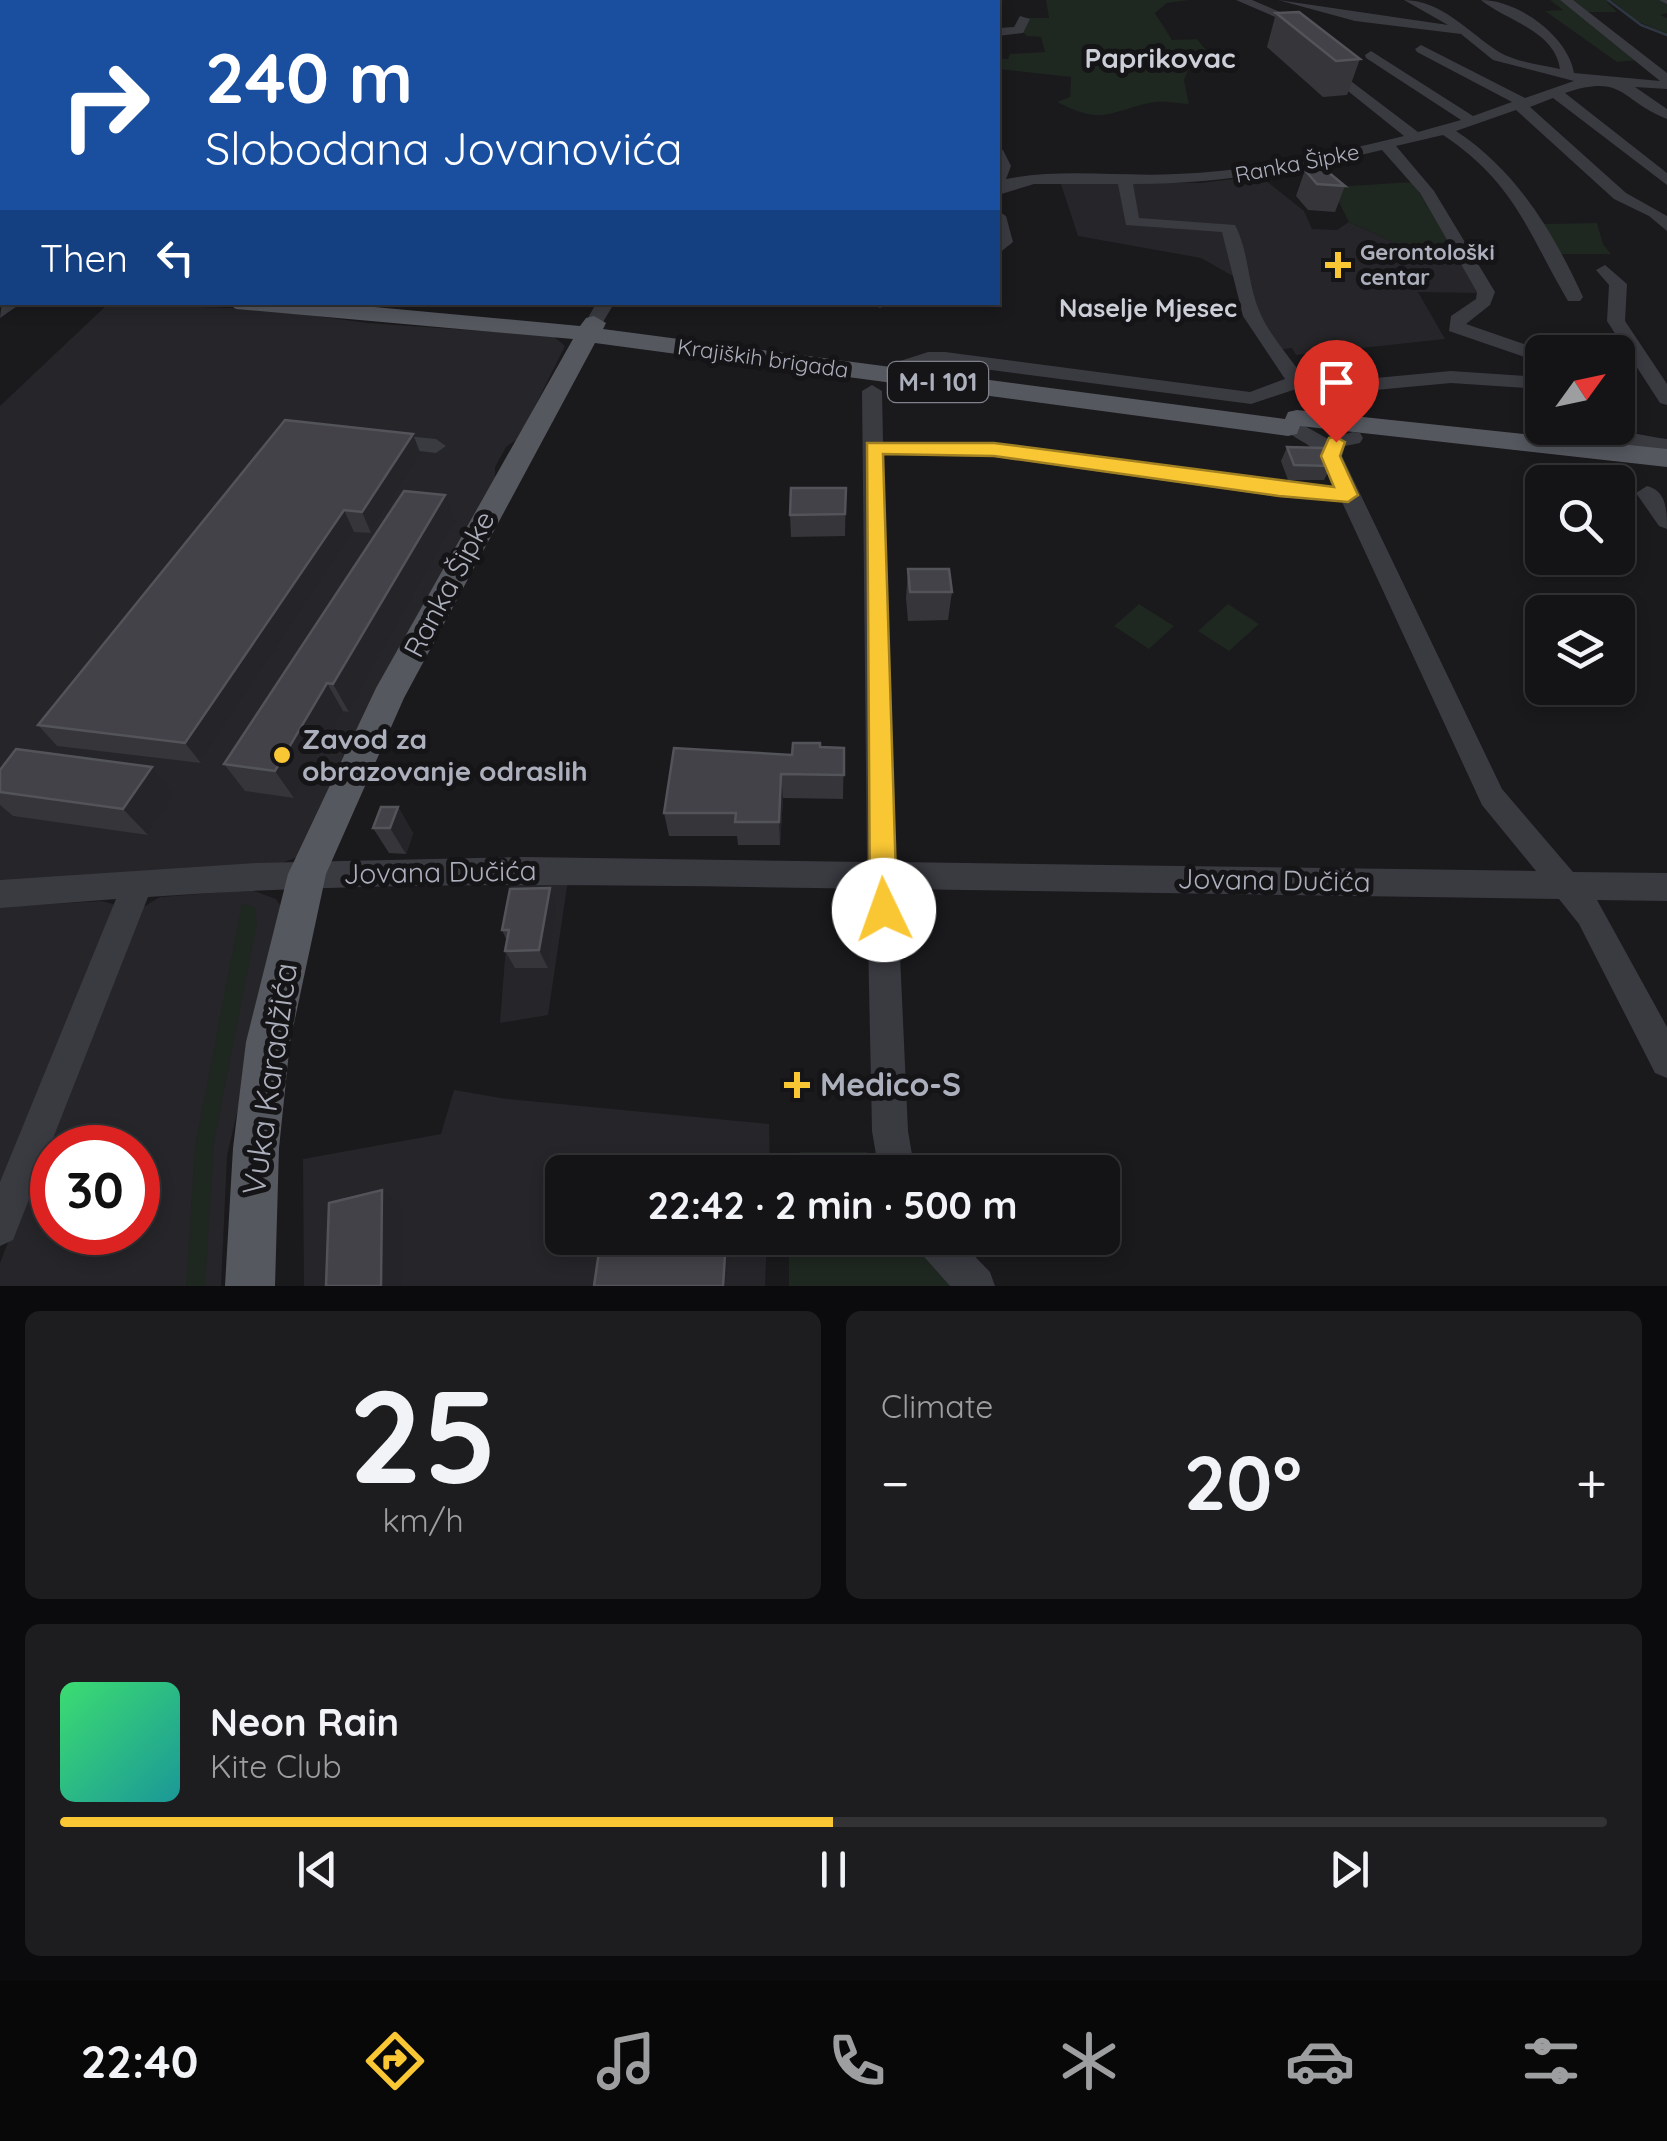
<!DOCTYPE html>
<html lang="en">
<head>
<meta charset="utf-8">
<style>
  :root { --surface:#141315; --page:#1d1c1e; --text:#f1f3f6; --muted:#9d9ea0; --line:#333234; --accent:#fac734 }
  body { margin:0; font-family:Quicksand,sans-serif; background:var(--page); color:var(--text); height:100vh; display:flex; flex-direction:column; font-size:38px; white-space:nowrap }
  * { box-sizing:border-box; margin:0 }
  p { font-size:32px; color:var(--muted) }
  .icon { flex:none; width:55px; height:55px; fill:none; stroke:currentColor; stroke-width:2; stroke-linecap:round; stroke-linejoin:round }
  .map { position:relative; height:1286px; overflow:hidden }
  .sheet { display:flex; flex-direction:column; gap:25px; padding:25px; background:#0b0a0c; flex:1 }
  .sheet>* { flex:none }
  .guide { position:absolute; left:0px; top:0px; width:1000px; height:305px; box-shadow:0 5px 15px #0003,0 0 0 2px var(--line); background:#1a4fa0; color:#fff; overflow:hidden }
  .needle { width:65px; rotate:57deg }
  .controls { position:absolute; left:1525px; top:335px; display:grid; gap:20px }
  .controls a { display:grid; place-items:center; width:110px; height:110px; border-radius:15px; background:var(--surface); box-shadow:0 5px 15px #0003,0 0 0 2px var(--line); font-size:50px }
  .speed { position:absolute; left:30px; top:1125px; display:flex; gap:20px; font-size:50px; font-weight:700; text-align:center }
  .speed>* { display:grid; place-content:center; width:130px; height:130px; border-radius:50%; background:var(--surface); box-shadow:0 5px 15px #0003,0 0 0 2px var(--line); line-height:1 }
  .speed .limit { border:15px solid #d22; background:#fff; color:#111 }
  .pin { position:absolute; display:grid; place-items:center; width:85px; height:85px; color:#fff; margin:-102px -42px; border-radius:50% 50% 50% 0; rotate:-45deg; box-shadow:0 0 10px #0007 }
  .pin .icon { rotate:45deg }
  .me { position:absolute; width:110px; margin:-55px; rotate:357deg; stroke-linejoin:round; filter:drop-shadow(0 0 8px #0008) }
  .turn { display:flex; align-items:center; gap:35px; height:210px; padding:0 40px; font-size:45px }
  .turn .icon { width:130px; height:130px; stroke-width:2.5 }
  .turn b { display:block; font-size:70px; line-height:85px }
  .then { display:flex; align-items:center; height:95px; padding:0 40px; background:#0003; gap:20px; font-size:38px }
  .big { font-size:75px; font-weight:800; line-height:1.1 }
  .sheet .tile { flex:1; display:flex; flex-direction:column; justify-content:center; gap:15px; min-width:0; padding:0 35px; border-radius:15px; background:var(--page) }
  .sheet .dial { align-items:center; gap:0 }
  .dial b { font-size:130px; line-height:1 }
  .song { display:flex; align-items:center; gap:30px }
  .cover { width:120px; height:120px; border-radius:15px; background:linear-gradient(135deg,hsl(140 70% 55%),hsl(180 70% 35%)) }
  .played { height:10px; border-radius:5px; background:linear-gradient(90deg,var(--accent) 50%,var(--line) 50%) }
  .keys { display:flex; justify-content:space-around; direction:ltr }
  .heat { display:flex; justify-content:space-between; align-items:center; font-size:55px; direction:ltr }
  .sheet .tiles { flex:1; display:grid; gap:25px; grid-template-columns:1fr 1fr }
  .tile:last-child { grid-column:span 2 }
  .trip { position:absolute; left:545px; top:1155px; width:575px; height:100px; border-radius:15px; background:var(--surface); box-shadow:0 5px 15px #0003,0 0 0 2px var(--line); font-weight:800; line-height:100px; text-align:center }
  .tab-bar { display:flex; height:160px; justify-content:space-around; align-items:center; background:#080808; color:var(--muted) }
  .tab-bar .icon { width:70px; height:70px }
  .tab-bar .on { color:var(--accent) }
  .tab-bar b { font-size:45px; color:var(--text) }
  .map>svg:first-child { display:block }
  .built { fill:#262529; fill-rule:evenodd }
  .green { fill:#1f2721 }
  .lines { fill:none; stroke-linecap:round; stroke-linejoin:round }
  .stream { stroke:#2e3741; stroke-width:2.5 }
  .minor { fill:#3a3b41; fill-rule:evenodd }
  .major { fill:#565860; fill-rule:evenodd }
  .wall { fill:#36353a }
  .shaded-wall { fill:#252428 }
  .building { fill:#434248; stroke:#53535a; stroke-width:2.5 }
  .route { fill:#fac734; stroke:#a28122; stroke-width:2.5 }
  .poi-dot { fill:#fac734; stroke:#151417; stroke-width:4 }
  .labels { text-anchor:middle; stroke-width:10; stroke-linejoin:round; paint-order:stroke }
  .far-street-label { font-size:22px; fill:#acafbc; stroke:#151417 }
  .far-poi-label { font-size:22px; font-weight:bold; fill:#acafbc; stroke:#151417; text-anchor:start }
  .far-neighbourhood-label { font-size:25px; font-weight:bold; fill:#cdcfd8; stroke:#151417 }
  .shield { fill:#151417; stroke:#7f808a; stroke-width:2.5 }
  .shield-label { font-size:25px; font-weight:bold; fill:#acafbc }
  .far-quarter-label { font-size:28px; font-weight:bold; fill:#cdcfd8; stroke:#151417 }
  .street-label { font-size:28px; fill:#acafbc; stroke:#151417 }
  .poi-label { font-size:28px; font-weight:bold; fill:#acafbc; stroke:#151417; text-anchor:start }
  .near-street-label { font-size:32px; fill:#acafbc; stroke:#151417 }
  .near-poi-label { font-size:32px; font-weight:bold; fill:#acafbc; stroke:#151417; text-anchor:start }
</style>
</head>
<body>
<div class="map">
<svg width="1667" height="1286" viewBox="0 0 1667 1286">
  <rect width="100%" height="100%" fill="#1a191c"/>
  <!-- built -->
  <path class="built" d="M1260 176 1304 211 1312 229 1337 230 1349 222 1393 242 1401 251 1458 258 1479 293 1418 292 1445 339 1296 355 1292 348 1269 351 1233 276 1201 258 1078 236 1060 181 1200 183Z
    M109 303 271 310 368 323 553 336 565 346 519 438 506 447 495 467V480L297 857 277 865 0 889V406Z
    M511 880H568L548 1015 500 1023Z
    M251 890 276 899 282 908V919L227 1156 221 1286H0V1263L135 912 160 897ZM52 1148H138V1232H52Z
    M102 901 113 904 115 913 0 1208V907Z
    M454 1090 507 1099 769 1124 770 1172H562V1238H767L765 1286H304L303 1159 441 1134Z"/>
  <!-- green -->
  <path class="green" d="M1046 0H1189L1167 3 1155 13 1172 40 1197 39 1221 69 1188 70 1184 80 1189 104C1176 103 1162 100 1149 103 1106 113 1102 125 1057 102L1070 97 1071 77 998 69V59H1008L1010 54 1045 52 1041 37 1027 36 1021 31 1026 18H1049Z
    M1550 0H1560L1639 60 1617 62 1545 11 1563 10Z
    M1567 0H1660L1667 3V13L1660 15 1667 18V34L1637 21 1612 1 1607 2 1617 12H1582Z
    M1413 182 1458 258 1400 251 1393 242 1349 222 1331 187Z
    M1597 223 1603 244 1611 254H1558L1542 224Z
    M1139 604 1174 626 1149 649 1114 626Z
    M1228 604 1259 624 1229 651 1198 631Z
    M242 903 255 908 257 922 214 1143 205 1286H186L195 1146Z
    M800 1152H867L882 1172H788V1166Z
    M789 1238H916L959 1286H789Z"/>
  <g class="lines">
    <!-- stream -->
    <path class="stream" d="M1608 0 1641 25 1667 35"/>
    <!-- minor -->
    <path class="minor" d="M40 0H69L71 2H42Z
      M571 0H598L600 2H573Z
      M938 0H954L956 2H940Z
      M1236 0H1252L1313 26 1303 29Z
      M1278 0 1448 25 1404 0C1442 0 1469 33 1499 52 1516 62 1541 65 1560 69 1555 31 1507 21 1481 0 1518 0 1568 36 1574 73L1660 81 1560 0H1573L1667 73V89L1635 87 1667 109V119C1620 101 1625 73 1565 93L1667 173V185L1553 98 1530 107 1626 193 1667 216V231L1649 216 1614 199 1516 110 1456 131C1517 171 1553 232 1583 297L1580 301H1568C1527 231 1515 183 1443 135L1396 146 1434 191 1495 292 1490 305 1466 324 1547 352H1542V363L1449 331 1451 316 1476 299 1477 292 1420 193 1382 150C1299 170 1219 184 1133 184L1139 218 1235 225C1250 254 1247 287 1262 317 1272 338 1290 357 1303 377L1354 380 1451 371 1542 377V389L1451 383 1354 392 1299 388 1251 404 945 364 897 370V362L928 352H945L1250 392 1285 379 1243 316 1222 232 1126 225 1118 184H1034L998 195V149L1003 150 1011 166 1006 179C1061 168 1120 177 1176 174 1254 171 1329 154 1404 136L1318 67V61L1323 60 1418 132 1461 120 1366 58 1365 55 1371 51 1473 116 1512 102 1417 52 1415 49 1421 45 1525 98 1574 81 1493 60 1461 34 1355 21Z
      M1659 0H1667V4Z
      M1020 16 1030 19 1023 33 998 36V28L1014 27Z
      M0 70H2V78H0Z
      M0 200H2V210H0Z
      M998 211 1006 216 1013 242 998 254Z
      M1605 265 1627 284 1625 321 1667 384V405L1660 403 1607 321 1609 285 1596 270Z
      M2 302H23L0 318Z
      M597 302H615L600 327 594 329 585 323Z
      M867 302H889V303L880 308Z
      M872 385 882 391 883 442 994 443 1279 483 1335 487C1328 472 1322 454 1308 445 1301 440 1294 438 1288 431L1291 426H1305L1328 439 1353 432 1360 433 1363 438 1360 443 1345 446 1342 456 1502 789 1573 872 1667 873V901L1597 900 1667 1027V1078L1655 1073 1579 924 1559 899 897 889 908 1131 915 1172H879L872 1131 867 889C627 885 387 880 148 897L13 1240 0 1246V1182L116 899 0 908V880L256 863 524 857 867 862 862 391ZM883 455 994 457 1279 497 1342 502 1482 805 1536 871 896 862Z
      M1587 428C1611 426 1640 436 1667 439V453L1606 445Z
      M385 434 436 439 446 446 436 453 378 446 375 441 378 436Z
      M1647 486C1667 491 1667 511 1667 529L1659 526 1636 493Z
      M913 1238H957L990 1272 995 1286H950L919 1251Z"/>
    <!-- major -->
    <path class="major" d="M0 276H2V290H0Z
      M225 302H320L580 326 586 318 594 316 606 323 603 329 1285 419 1288 412 1297 410 1667 449V467L1300 426 1297 434 1288 436 595 343 404 698 326 874 290 1042 279 1148 275 1286H225L233 1148 246 1042 288 874 376 688 573 339 236 309Z"/>
  </g>
  <!-- wall -->
  <path class="wall" d="M1276 13 1360 59 1347 95 1323 97 1267 47Z
    M1305 170 1345 186 1335 212 1308 210 1296 196Z
    M1287 447 1331 466 1324 480H1288L1281 461Z
    M421 455 371 533 354 532 201 763 57 746 38 725Z
    M846 488 845 536 791 537 790 515Z
    M455 523 349 712 343 711 294 798 245 791 224 764Z
    M908 569 952 592 948 620 908 621 906 598Z
    M820 747 844 748 843 799 783 798 780 845H738L737 836H669L664 813 792 755Z
    M152 767 175 794 148 835 13 816 0 805V770Z
    M398 807 413 833 406 854 389 853 373 828Z
    M550 888 558 907 548 968H515L505 951 507 941 502 930Z"/>
  <!-- shaded-wall -->
  <path class="shaded-wall" d="M413 434 421 455 371 533 362 512Z
    M445 495 455 523 349 712 333 684Z
    M344 510 354 532 201 763 185 743Z
    M327 683 343 711 294 798 275 771Z
    M152 767 175 794 148 835 123 809Z
    M781 774 783 798 780 845 779 822Z
    M398 807 413 833 406 854 390 828Z
    M550 888 558 907 548 968 539 950Z
    M382 1190 402 1206V1286H381Z
    M732 1238H735L733 1260 728 1262 726 1286H723L725 1255Z"/>
  <!-- building -->
  <path class="building" d="M1299 12 1360 59 1336 61 1276 13Z
    M1322 167 1345 186 1317 184 1305 170Z
    M285 420 413 434 362 512 344 510 185 743 38 725Z
    M1287 447 1323 448 1331 466 1294 465Z
    M791 488H846L845 514 790 515Z
    M404 491 445 495 333 684 327 683 275 771 224 764Z
    M908 569H949L952 592H910Z
    M793 743H820V747L844 748V775L781 774 779 822H735L736 813H664L674 748 792 755Z
    M16 749 152 767 123 809 0 792V770Z
    M381 807H398L390 828H373Z
    M550 888 539 950 505 951 509 930H502L510 889Z
    M731 1159 730 1172H609L610 1160Z
    M382 1190 381 1286H326L329 1203Z
    M601 1238H732L731 1253 725 1255 723 1286H594Z"/>
  <!-- route -->
  <path class="route" d="M1336 437 1345 442 1340 456 1358 495 1348 502 1279 496 994 456 883 454 897 910 893 919 884 923 874 919 870 910 867 443H994L1334 487 1321 456 1329 438Z"/>
  <!-- markers -->
  <g class="poi-dot">
    <path d="M1333 250h10v10h10v10h-10v10h-10v-10h-10v-10h10z"/>
    <circle cx="282" cy="755" r="10"/>
    <path d="M792 1070h10v10h10v10h-10v10h-10v-10h-10v-10h10z"/>
  </g>
  <g class="labels">
    <!-- far-street labels -->
    <g class="far-street-label">
      <text transform="translate(1297 163) rotate(-11)" y="8">Ranka Šipke</text>
      <text transform="translate(763 358) rotate(8)" y="8">Krajiških brigada</text>
    </g>
    <!-- far-poi labels -->
    <g class="far-poi-label">
      <text x="1360" y="260">Gerontološki<tspan x="1360" dy="25">centar</tspan></text>
    </g>
    <!-- far-neighbourhood labels -->
    <g class="far-neighbourhood-label">
      <text x="1148" y="317">Naselje Mjesec</text>
    </g>
    <!-- shield labels -->
    <rect class="shield" x="888" y="362" width="100" height="40" rx="8"/>
    <g class="shield-label">
      <text x="938" y="391">M-I 101</text>
    </g>
    <!-- far-quarter labels -->
    <g class="far-quarter-label">
      <text x="1160" y="68">Paprikovac</text>
    </g>
    <!-- street labels -->
    <g class="street-label">
      <text transform="translate(449 584) rotate(-62)" y="10">Ranka Šipke</text>
      <text transform="translate(440 872) rotate(-1)" y="10">Jovana Dučića</text>
      <text transform="translate(1274 880) rotate(1)" y="10">Jovana Dučića</text>
    </g>
    <!-- poi labels -->
    <g class="poi-label">
      <text x="302" y="749">Zavod za<tspan x="302" dy="32">obrazovanje odraslih</tspan></text>
    </g>
    <!-- near-street labels -->
    <g class="near-street-label">
      <text transform="translate(270 1079) rotate(-82)" y="11">Vuka Karadžića</text>
    </g>
    <!-- near-poi labels -->
    <g class="near-poi-label">
      <text x="820" y="1096">Medico-S</text>
    </g>
  </g>
</svg>
<div class="controls">
<a><svg class="needle" viewBox="-14 -14 28 28"><path d="M0-13l5 13h-10z" fill="#e53935"/><path d="M0 13l5-13h-10z" fill="#9d9ea0"/></svg></a>
<a><svg class="icon" aria-label="search" viewBox="0 0 24 24"><circle cx="10" cy="10" r="6"/><path d="M15 15l6 6"/></svg></a>
<a><svg class="icon" aria-label="layers" viewBox="0 0 24 24"><path d="M12 4l9 5-9 5-9-5zM3 14l9 5 9-5"/></svg></a>
</div>
<div class="speed"><div class="limit">30</div></div>
<div class="pin" style="left:1336px;top:442px;background:#d93025"><svg class="icon" aria-label="arrive" viewBox="0 0 24 24"><path d="M6 21V4h12l-3 4 3 4H6"/></svg></div>
<svg class="me" style="left:884px;top:910px" viewBox="-20 -20 40 40"><circle r="19" fill="#fff"/><path d="M0-13L10 11 0 6-10 11z" fill="#fac734"/></svg>
<div class="trip">22:42 · 2 min · 500 m</div>
<div class="guide">
<div class="turn"><svg class="icon" aria-label="right" viewBox="0 0 24 24"><path d="M7 20v-9h11M14 6l5 5-5 5"/></svg><div><b>240 m</b>Slobodana Jovanovića</div></div>
<div class="then">Then<svg class="icon" aria-label="left" viewBox="0 0 24 24"><path d="M17 20v-9H6M10 6l-5 5 5 5"/></svg></div>
</div>
</div>
<section class="sheet">
<div class="tiles">
<div class="tile dial"><b>25</b><p>km/h</p></div>
<div class="tile"><p>Climate</p>
<div class="heat"><a>−</a><b class="big">20°</b><a>+</a></div>
</div>
<div class="tile">
<div class="song"><i class="cover"></i><div><b>Neon Rain</b><p>Kite Club</p></div></div>
<div class="played"></div>
<div class="keys"><svg class="icon" aria-label="previous" viewBox="0 0 24 24"><path d="M18 5L8 12l10 7zM5 5v14"/></svg><svg class="icon" aria-label="pause" viewBox="0 0 24 24"><path d="M8 5v14M16 5v14"/></svg><svg class="icon" aria-label="next" viewBox="0 0 24 24"><path d="M6 5l10 7-10 7zM19 5v14"/></svg></div>
</div>
</div>
</section>
<nav class="tab-bar">
<b>22:40</b>
<svg class="icon on" aria-label="directions" viewBox="0 0 24 24"><path d="M12 3l9 9-9 9-9-9zM9 14v-3h6M13 9l2 2-2 2"/></svg>
<svg class="icon" aria-label="music" viewBox="0 0 24 24"><path d="M9 18V5l10-2v13"/><circle cx="6" cy="18" r="3"/><circle cx="16" cy="16" r="3"/></svg>
<svg class="icon" aria-label="phone" viewBox="0 0 24 24"><path d="M5 4h4l2 5-3 2q2 4 5 5l2-3 5 2v4C11 20 4 13 5 4z"/></svg>
<svg class="icon" aria-label="climate" viewBox="0 0 24 24"><path d="M12 3v18M4 7l16 10M4 17L20 7"/></svg>
<svg class="icon" aria-label="car" viewBox="0 0 24 24"><path d="M5 17H2v-5l4-1 3-4h7l3 4 3 1v5h-3M9 17h6M6 11h13"/><circle cx="7" cy="17" r="2"/><circle cx="17" cy="17" r="2"/></svg>
<svg class="icon" aria-label="filters" viewBox="0 0 24 24"><path d="M4 7h16M4 17h16"/><circle cx="9" cy="7" r="2"/><circle cx="15" cy="17" r="2"/></svg>
</nav>
</body>
</html>
